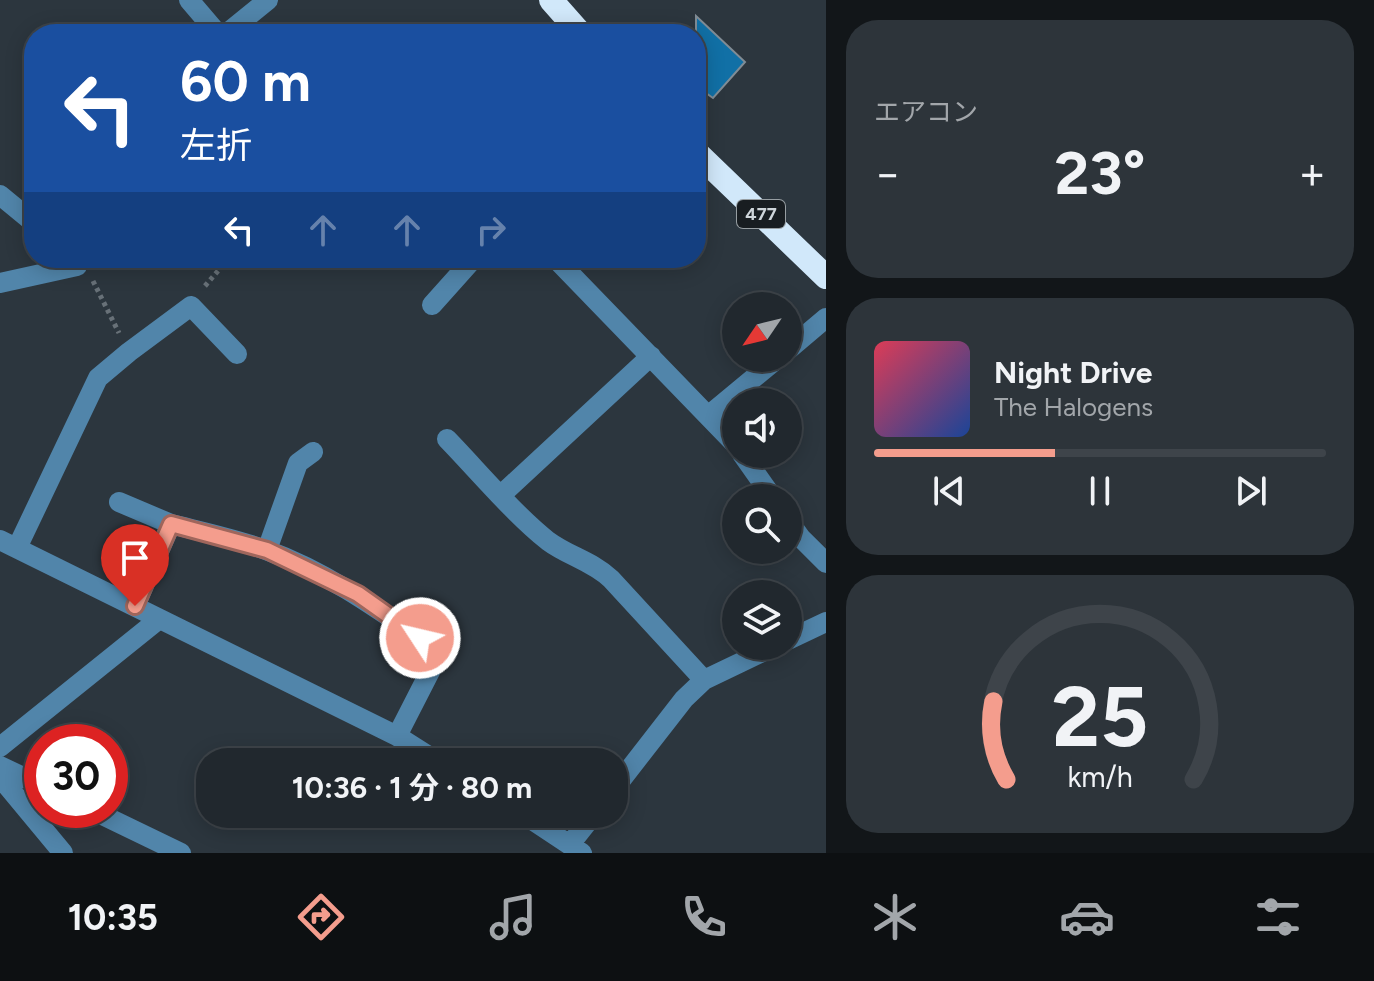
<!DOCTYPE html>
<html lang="ja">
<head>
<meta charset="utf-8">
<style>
  :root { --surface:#21282e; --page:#2d343a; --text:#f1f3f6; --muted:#a2a6aa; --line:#3e444a; --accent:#f49d8d }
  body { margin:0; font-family:Figtree,"Noto Sans JP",sans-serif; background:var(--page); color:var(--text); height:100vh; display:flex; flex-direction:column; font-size:30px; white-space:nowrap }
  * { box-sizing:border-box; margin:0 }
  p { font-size:26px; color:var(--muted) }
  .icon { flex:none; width:44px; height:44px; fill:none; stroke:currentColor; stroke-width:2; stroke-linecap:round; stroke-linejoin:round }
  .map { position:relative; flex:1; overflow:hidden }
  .sheet { display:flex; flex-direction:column; gap:20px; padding:20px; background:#121619; width:548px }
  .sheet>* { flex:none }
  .top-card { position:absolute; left:24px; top:24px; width:682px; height:244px; border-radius:32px; box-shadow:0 4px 20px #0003,0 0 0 2px var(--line); background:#1a4fa0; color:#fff; overflow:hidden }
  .needle { width:52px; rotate:235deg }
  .controls { position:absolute; left:722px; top:292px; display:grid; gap:16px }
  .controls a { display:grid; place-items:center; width:80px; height:80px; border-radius:50%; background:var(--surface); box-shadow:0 4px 20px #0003,0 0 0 2px var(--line); font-size:40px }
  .speed { position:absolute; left:24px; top:724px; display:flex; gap:16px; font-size:40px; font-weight:700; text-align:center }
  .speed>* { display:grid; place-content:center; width:104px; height:104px; border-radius:50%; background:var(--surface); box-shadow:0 4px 20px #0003,0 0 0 2px var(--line); line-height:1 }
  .speed .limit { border:12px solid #d22; background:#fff; color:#111 }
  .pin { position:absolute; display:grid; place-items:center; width:68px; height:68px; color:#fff; margin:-82px -34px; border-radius:50% 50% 50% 0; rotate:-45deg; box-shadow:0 0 8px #0007 }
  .pin .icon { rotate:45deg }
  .me { position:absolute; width:88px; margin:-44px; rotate:305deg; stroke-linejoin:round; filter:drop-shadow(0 0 6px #0008) }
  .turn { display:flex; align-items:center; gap:28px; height:168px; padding:0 24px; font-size:36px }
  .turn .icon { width:104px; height:104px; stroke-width:2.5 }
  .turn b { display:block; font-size:56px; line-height:68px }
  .lanes { display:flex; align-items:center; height:76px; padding:0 24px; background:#0003; justify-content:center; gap:40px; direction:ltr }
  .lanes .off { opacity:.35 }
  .big { font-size:60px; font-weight:700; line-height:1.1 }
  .sheet .card { flex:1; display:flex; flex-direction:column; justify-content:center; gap:12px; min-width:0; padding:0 28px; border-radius:32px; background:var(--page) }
  .sheet .dial { align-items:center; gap:0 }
  .dial svg { height:208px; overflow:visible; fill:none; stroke:var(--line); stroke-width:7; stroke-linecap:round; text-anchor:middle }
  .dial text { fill:var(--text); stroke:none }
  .song { display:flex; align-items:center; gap:24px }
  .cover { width:96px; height:96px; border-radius:12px; background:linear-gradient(135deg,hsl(350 70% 55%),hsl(220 70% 35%)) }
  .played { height:8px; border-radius:4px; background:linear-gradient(90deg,var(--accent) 40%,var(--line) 40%) }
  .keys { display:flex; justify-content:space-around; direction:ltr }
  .heat { display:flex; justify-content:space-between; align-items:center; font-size:44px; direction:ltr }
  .trip { position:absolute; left:196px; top:748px; width:432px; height:80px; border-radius:32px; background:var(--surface); box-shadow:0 4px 20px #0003,0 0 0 2px var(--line); font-weight:700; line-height:80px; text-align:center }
  .tabs { display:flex; height:128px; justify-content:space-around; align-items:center; background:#0d1012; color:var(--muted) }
  .tabs .icon { width:56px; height:56px }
  .tabs .on { color:var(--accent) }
  .tabs b { font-size:36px; color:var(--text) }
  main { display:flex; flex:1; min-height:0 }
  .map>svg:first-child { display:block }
  .building { fill:#1170a6; stroke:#808c95; stroke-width:2 }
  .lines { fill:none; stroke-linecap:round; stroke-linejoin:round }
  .path { stroke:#687178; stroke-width:5; stroke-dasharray:4 4; stroke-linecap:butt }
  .minor { stroke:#5185aa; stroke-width:20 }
  .highway { stroke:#d1e8fa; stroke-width:24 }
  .route-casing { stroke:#9f665c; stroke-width:20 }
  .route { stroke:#f49d8d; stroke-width:14 }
  .labels { text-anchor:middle; stroke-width:8; stroke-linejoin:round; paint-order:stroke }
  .shield { fill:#181d21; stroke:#979ea2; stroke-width:2 }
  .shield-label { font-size:18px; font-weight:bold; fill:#ced5da }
</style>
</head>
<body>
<main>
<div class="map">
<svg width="826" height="853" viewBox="0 0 826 853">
  <rect width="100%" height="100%" fill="#2c363e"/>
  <!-- building -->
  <path class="building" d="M696 16 745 62 713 98 696 86Z"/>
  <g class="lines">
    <!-- path -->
    <path class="path" d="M93 281 119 333
      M205 286 229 258"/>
    <!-- minor -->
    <path class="minor" d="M189 0 218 34
      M226 34 268 0
      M0 195 34 223
      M555 258 736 445
      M0 283 77 266
      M432 305 474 258
      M788 350 826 318
      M708 416 778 358
      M447 439C478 471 514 514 548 541 568 556 592 561 611 579L704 680
      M742 454 773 498
      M501 495 651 356
      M119 502 171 524
      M788 520 801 538 826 563
      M0 540 397 736 438 762
      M17 548 98 378 129 352 191 306 237 354
      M267 550 298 463 313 452
      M135 606 171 524C203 532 236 539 266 550 330 573 385 614 440 652L397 736
      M788 640 826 622
      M0 747 158 620
      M0 766 42 786
      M0 777 63 853
      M614 789 684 699 704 680 775 646
      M92 810 181 853
      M523 814 582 853
      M571 843 594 814"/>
    <!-- highway -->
    <path class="highway" d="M551 0 581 34
      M696 152 826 277"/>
  </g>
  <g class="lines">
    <defs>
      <path id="route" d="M135 606 171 524 267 550 358 594 420 638"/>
    </defs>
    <!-- route casing -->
    <use href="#route" class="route-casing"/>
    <!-- route -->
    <use href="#route" class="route"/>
  </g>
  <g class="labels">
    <!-- shield labels -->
    <rect class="shield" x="737" y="200" width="48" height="28" rx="6"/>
    <g class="shield-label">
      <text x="761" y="220">477</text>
    </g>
  </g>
</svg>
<div class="controls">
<a><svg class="needle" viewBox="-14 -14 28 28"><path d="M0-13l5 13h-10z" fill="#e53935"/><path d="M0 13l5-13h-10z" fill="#a2a6aa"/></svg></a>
<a><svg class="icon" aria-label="sound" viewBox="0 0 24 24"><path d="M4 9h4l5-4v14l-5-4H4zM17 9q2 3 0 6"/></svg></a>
<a><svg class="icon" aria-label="search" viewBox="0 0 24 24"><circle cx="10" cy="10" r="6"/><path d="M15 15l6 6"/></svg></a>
<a><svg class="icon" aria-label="layers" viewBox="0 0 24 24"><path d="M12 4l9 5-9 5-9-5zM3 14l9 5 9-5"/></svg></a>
</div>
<div class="speed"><div class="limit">30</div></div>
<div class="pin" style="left:135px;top:606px;background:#d93025"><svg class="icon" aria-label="arrive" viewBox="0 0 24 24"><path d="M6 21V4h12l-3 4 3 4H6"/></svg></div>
<svg class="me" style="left:420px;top:638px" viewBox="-20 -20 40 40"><circle r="17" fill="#f49d8d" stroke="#fff" stroke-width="3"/><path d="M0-11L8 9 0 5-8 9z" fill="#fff"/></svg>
<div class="trip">10:36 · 1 分 · 80 m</div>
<div class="top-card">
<div class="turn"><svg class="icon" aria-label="left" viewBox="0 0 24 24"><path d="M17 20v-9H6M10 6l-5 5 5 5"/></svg><div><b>60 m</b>左折</div></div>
<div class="lanes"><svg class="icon" aria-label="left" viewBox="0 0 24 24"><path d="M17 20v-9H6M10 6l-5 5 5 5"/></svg><svg class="icon off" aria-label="ahead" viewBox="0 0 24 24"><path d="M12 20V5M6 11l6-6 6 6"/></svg><svg class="icon off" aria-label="ahead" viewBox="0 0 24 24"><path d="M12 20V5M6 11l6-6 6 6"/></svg><svg class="icon off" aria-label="right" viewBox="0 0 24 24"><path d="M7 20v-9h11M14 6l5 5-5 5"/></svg></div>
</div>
</div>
<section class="sheet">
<div class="card"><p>エアコン</p>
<div class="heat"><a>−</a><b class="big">23°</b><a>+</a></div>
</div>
<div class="card">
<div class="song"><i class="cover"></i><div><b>Night Drive</b><p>The Halogens</p></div></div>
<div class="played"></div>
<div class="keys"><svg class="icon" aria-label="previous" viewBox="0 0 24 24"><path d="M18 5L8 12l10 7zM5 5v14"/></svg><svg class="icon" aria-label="pause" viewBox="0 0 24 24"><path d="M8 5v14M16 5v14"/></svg><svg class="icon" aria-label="next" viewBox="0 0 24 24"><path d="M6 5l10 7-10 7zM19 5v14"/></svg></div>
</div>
<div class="card dial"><svg viewBox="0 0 100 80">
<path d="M14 69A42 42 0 1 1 86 69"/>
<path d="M14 69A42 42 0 0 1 9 39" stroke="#f49d8d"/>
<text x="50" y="56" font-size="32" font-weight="700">25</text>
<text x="50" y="72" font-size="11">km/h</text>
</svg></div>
</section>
</main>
<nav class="tabs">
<b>10:35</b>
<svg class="icon on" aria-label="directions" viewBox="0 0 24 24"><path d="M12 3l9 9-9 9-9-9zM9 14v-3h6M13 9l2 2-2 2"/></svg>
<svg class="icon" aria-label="music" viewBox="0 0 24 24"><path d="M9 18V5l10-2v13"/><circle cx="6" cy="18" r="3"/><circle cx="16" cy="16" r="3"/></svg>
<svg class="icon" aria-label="phone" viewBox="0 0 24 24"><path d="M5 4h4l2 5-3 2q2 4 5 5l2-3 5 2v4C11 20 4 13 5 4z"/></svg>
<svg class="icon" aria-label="climate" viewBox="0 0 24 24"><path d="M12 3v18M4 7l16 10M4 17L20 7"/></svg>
<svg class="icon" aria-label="car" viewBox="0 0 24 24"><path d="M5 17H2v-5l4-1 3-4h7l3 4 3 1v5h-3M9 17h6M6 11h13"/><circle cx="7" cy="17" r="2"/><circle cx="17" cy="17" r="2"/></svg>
<svg class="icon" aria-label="filters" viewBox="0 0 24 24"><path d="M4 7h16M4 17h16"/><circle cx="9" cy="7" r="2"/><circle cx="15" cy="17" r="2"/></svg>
</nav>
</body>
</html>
